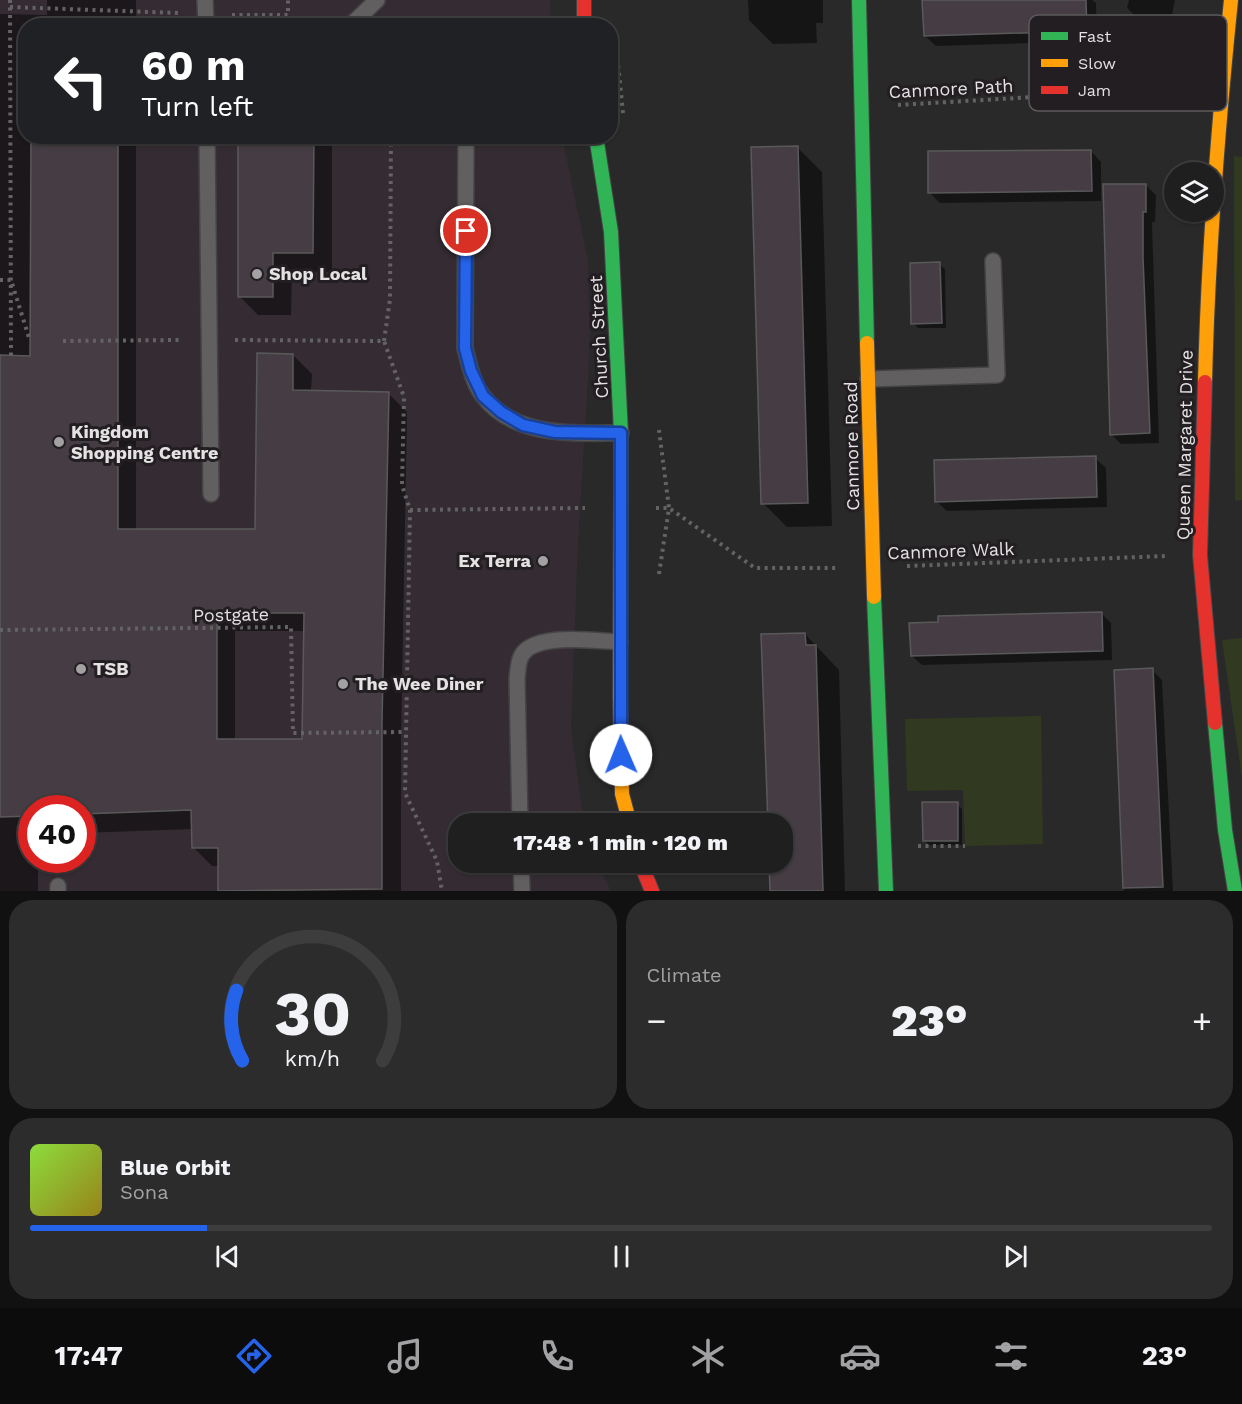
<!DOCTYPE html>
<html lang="en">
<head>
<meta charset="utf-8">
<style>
  :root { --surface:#201f20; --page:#2d2c2d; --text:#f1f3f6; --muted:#a2a2a5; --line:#3d3d3e; --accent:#2563eb }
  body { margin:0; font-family:"Work Sans",sans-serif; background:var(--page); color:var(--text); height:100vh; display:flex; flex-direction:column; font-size:22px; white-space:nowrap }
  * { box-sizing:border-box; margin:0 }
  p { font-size:20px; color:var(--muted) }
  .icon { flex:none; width:33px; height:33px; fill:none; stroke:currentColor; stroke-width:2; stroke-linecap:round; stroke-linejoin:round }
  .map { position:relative; height:891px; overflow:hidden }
  .side { display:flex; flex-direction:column; gap:9px; padding:9px; background:#121112; flex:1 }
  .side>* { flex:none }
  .top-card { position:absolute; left:18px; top:18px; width:600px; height:126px; border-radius:24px; box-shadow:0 2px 4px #0004,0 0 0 2px var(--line); background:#202124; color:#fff; overflow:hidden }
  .fabs { position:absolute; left:1164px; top:162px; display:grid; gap:12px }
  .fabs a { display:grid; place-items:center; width:60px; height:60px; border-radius:50%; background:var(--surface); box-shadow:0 2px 4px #0004,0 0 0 2px var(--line); font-size:30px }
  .speed { position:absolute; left:18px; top:795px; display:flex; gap:12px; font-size:30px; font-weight:700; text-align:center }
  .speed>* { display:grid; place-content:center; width:78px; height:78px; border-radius:50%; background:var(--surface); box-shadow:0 2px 4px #0004,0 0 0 2px var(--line); line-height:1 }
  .speed .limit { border:9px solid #d22; background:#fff; color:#111 }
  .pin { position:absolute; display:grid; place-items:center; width:51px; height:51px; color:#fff; margin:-26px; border:3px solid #fff; border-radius:50%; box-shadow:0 2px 6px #0007 }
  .me { position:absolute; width:66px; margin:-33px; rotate:359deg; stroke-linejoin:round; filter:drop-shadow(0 0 4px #0008) }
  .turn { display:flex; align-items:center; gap:21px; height:126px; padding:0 24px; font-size:27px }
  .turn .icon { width:78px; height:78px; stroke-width:2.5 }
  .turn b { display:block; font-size:42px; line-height:51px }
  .big { font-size:45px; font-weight:800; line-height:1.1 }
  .side .tile { flex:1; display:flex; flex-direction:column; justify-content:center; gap:9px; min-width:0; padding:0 21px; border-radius:24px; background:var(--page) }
  .side .dial { align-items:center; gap:0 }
  .dial svg { height:156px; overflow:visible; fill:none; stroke:var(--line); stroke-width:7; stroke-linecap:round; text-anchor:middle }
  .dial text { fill:var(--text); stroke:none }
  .song { display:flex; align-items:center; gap:18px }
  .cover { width:72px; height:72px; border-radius:9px; background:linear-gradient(135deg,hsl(90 70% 55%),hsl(50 70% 35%)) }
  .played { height:6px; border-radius:3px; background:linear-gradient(90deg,var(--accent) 15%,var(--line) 15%) }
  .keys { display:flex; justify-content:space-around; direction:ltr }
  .heat { display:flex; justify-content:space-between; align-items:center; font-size:33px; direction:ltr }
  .side .tiles { flex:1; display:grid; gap:9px; grid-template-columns:1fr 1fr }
  .tile:last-child { grid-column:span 2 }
  .trip { position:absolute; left:448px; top:813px; width:345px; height:60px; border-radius:24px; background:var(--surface); box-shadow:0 2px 4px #0004,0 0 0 2px var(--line); font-weight:800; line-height:60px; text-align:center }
  .dock { display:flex; height:96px; justify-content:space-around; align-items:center; background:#0d0c0d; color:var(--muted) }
  .dock .icon { width:42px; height:42px }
  .dock .on { color:var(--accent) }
  .dock b { font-size:27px; color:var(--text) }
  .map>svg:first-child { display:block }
  .built { fill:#342c32; fill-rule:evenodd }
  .green { fill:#313920 }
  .shadow { fill:#0007; fill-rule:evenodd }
  .building { fill:#453d43; stroke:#5a595a; stroke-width:1.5; fill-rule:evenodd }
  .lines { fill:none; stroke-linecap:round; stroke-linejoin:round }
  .lane-casing { stroke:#454445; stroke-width:18 }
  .fast-casing { stroke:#454445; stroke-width:16 }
  .slow-casing { stroke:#454445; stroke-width:16 }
  .jam-casing { stroke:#454445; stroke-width:16 }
  .path { stroke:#646364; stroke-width:4; stroke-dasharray:3 4.5; stroke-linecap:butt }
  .lane { stroke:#615f60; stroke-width:15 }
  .fast { stroke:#30b455; stroke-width:14 }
  .slow { stroke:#ff9f0a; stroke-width:14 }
  .jam { stroke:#e5322d; stroke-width:14 }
  .route-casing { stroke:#184099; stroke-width:15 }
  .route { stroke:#2563eb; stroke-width:10 }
  .poi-dot { fill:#a3a1a2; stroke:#221e21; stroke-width:2 }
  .labels { text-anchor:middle; stroke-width:6; stroke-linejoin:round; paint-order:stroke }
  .street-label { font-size:18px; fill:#e4e2e3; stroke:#221e21 }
  .poi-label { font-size:18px; font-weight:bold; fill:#e4e2e3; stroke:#221e21; text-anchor:start }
  .key { fill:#221e21; stroke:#5c595b; stroke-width:1.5 }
  .key-label { font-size:16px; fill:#e4e2e3 }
</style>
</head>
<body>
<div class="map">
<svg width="1242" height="891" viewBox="0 0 1242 891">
  <rect width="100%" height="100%" fill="#2a292a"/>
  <!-- built -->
  <path class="built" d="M0 0H550L551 25 26 26V136L562 137 588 261 590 346 578 541 571 729 584 823 459 824V862L597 863 611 891H0ZM32 808H82V860H32Z"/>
  <!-- green -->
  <path class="green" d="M1234 156 1242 157V500L1235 501Z
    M1242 638V778L1222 640Z
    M1041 716 1043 844 965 846 963 790 907 791 905 719Z"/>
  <!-- shadow -->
  <path class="shadow" d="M47 0H136V26H26V136H136V531L257 530 293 355 312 374 311 392 388 393 407 412 401 743V891H219V866H212L193 847V829L82 833V808H32V860H38V891H0V14L47 15ZM235 631H305L304 741H235Z
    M748 0H823V23H816L817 43 773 44 749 20Z
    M924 0H1092L1096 3 1097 41 936 46 925 36Z
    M1129 0H1175L1170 25 1138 18 1127 8Z
    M240 136H332V272L292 271 291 315H258L239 296Z
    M798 148 822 172 832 526 787 527 763 503Z
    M1091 151 1101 162V201L940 203 930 193Z
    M1146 185 1156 195 1155 222H1152L1159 443 1121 444 1111 434Z
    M939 264 945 269 946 328H918L913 323Z
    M1095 458 1106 468 1107 507 947 511 936 501Z
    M1101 613 1111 623 1112 660 922 665 912 656Z
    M805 634 839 670 845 891H771L783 862Z
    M1152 670 1162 680 1173 891H1124L1116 672Z
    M957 804 962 809V845H929L924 840Z"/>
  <!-- building -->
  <path class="building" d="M922 0H1086L1087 31 924 36Z
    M31 136H118V529H255L257 353 293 354V390L389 392 382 723V889L218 891V848H192L191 810 82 814V808H32V816L0 817V355L30 356ZM217 613H304L302 739H217Z
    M238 136H314L313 253H273V297H238Z
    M798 146 808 503 761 504 751 147Z
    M1091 150 1092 191 928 193V151Z
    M1103 184H1146V212H1143V257L1150 433 1110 435Z
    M940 262 942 323 911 324 910 263Z
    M1096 456 1097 497 935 502 934 460Z
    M1102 612 1103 651 911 656 909 623 938 622V616Z
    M805 633 806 645H816L823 891H770L769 862H783V824H768L761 634Z
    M1153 668 1163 887 1123 888 1114 670Z
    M922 802H958V841H923Z"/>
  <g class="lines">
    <defs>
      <path id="lane" d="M205 0 206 26
        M350 26 377 0
        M207 136 211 494
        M466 136 465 348C469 364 473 383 483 396 515 438 574 433 621 433
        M868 379 997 375 993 261
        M520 824 517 678C518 672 518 665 520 659 529 631 596 641 620 642
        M521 862 522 891
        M58 886V891"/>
      <path id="fast" d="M859 0 867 343
        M596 136 611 232 621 433V484
        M874 597 886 891
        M1215 723 1225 830 1235 891"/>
      <path id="slow" d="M867 343 874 597
        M1205 382C1208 254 1218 127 1231 0
        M621 484 620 696 622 794 630 824"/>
      <path id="jam" d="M584 0V26
        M1205 382 1200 555 1215 723
        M640 862 652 891"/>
    </defs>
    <!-- lane casing -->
    <use href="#lane" class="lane-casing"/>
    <!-- fast casing -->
    <use href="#fast" class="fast-casing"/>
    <!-- slow casing -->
    <use href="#slow" class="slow-casing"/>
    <!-- jam casing -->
    <use href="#jam" class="jam-casing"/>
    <!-- path -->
    <path class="path" d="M10 0 11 356
      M10 7 179 13
      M232 15H288V0
      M616 43 623 113
      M898 105 1187 88
      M0 280H11L30 341
      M235 340 384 341 404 397 402 485 410 510 405 793 437 861 442 891
      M63 341 182 340
      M384 341 390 299 391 136
      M656 508H669L755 568H837
      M410 510 585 508
      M907 566 1166 556
      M659 574 669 508 659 430
      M0 630 291 627 293 733 406 732
      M918 846H965"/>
    <!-- lane -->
    <use href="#lane" class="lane"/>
    <!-- fast -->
    <use href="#fast" class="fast"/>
    <!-- slow -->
    <use href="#slow" class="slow"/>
    <!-- jam -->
    <use href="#jam" class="jam"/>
  </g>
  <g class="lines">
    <defs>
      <path id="route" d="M466 231 465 348 471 371 483 396 501 412 523 425 555 432 621 433V755"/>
    </defs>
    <!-- route casing -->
    <use href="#route" class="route-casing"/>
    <!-- route -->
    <use href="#route" class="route"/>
  </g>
  <!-- markers -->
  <g class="poi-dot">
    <circle cx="257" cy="274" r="6"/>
    <circle cx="59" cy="442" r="6"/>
    <circle cx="543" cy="561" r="6"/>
    <circle cx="81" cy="669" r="6"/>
    <circle cx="343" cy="684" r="6"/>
  </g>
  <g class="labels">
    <!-- street labels -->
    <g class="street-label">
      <text transform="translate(951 89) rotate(-3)" y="6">Canmore Path</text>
      <text transform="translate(599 337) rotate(-93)" y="6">Church Street</text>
      <text transform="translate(1185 445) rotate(-89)" y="6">Queen Margaret Drive</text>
      <text transform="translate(852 446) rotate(-91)" y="6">Canmore Road</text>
      <text transform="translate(951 551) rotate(-2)" y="6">Canmore Walk</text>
      <text transform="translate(231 615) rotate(-1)" y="6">Postgate</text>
    </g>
    <!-- poi labels -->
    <g class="poi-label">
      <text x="269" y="280">Shop Local</text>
      <text x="71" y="438">Kingdom<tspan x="71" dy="21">Shopping Centre</tspan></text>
      <text x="531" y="567" text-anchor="end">Ex Terra</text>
      <text x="93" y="675">TSB</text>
      <text x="355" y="690">The Wee Diner</text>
    </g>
  </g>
  <!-- legend -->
  <rect x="1029" y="15" width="198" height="96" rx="9" class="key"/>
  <rect x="1041" y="32" width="27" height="8" fill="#30b455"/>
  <rect x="1041" y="59" width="27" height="8" fill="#ff9f0a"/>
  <rect x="1041" y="86" width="27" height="8" fill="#e5322d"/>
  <g class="key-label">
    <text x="1078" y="42">Fast</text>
    <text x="1078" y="69">Slow</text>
    <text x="1078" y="96">Jam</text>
  </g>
</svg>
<div class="fabs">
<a><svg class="icon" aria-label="layers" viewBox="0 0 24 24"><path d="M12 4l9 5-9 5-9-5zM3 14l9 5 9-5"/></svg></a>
</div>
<div class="speed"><div class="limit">40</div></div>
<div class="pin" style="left:466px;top:231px;background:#d93025"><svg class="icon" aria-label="arrive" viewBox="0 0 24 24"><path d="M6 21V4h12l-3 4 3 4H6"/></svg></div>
<svg class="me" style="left:621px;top:755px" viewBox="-20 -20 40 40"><circle r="19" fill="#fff"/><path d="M0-13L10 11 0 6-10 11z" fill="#2563eb"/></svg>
<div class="trip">17:48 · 1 min · 120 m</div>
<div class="top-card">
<div class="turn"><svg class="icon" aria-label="left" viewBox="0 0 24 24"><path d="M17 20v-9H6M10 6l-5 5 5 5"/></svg><div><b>60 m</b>Turn left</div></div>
</div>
</div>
<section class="side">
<div class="tiles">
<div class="tile dial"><svg viewBox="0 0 100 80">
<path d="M14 69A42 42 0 1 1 86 69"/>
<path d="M14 69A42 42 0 0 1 11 33" stroke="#2563eb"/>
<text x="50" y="56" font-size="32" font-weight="700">30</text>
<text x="50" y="72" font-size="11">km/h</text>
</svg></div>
<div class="tile"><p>Climate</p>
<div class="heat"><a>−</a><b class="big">23°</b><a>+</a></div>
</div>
<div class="tile">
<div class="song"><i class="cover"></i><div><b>Blue Orbit</b><p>Sona</p></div></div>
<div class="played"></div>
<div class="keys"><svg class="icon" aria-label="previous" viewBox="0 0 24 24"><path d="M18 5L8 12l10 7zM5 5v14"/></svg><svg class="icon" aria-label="pause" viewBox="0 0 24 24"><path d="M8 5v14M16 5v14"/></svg><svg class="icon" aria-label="next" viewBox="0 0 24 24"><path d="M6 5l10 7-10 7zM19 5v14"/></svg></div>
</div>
</div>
</section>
<nav class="dock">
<b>17:47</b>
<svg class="icon on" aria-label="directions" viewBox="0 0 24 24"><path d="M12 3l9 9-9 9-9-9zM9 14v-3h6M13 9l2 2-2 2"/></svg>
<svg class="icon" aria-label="music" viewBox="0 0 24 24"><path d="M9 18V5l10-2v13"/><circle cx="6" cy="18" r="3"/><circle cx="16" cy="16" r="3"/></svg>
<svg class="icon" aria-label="phone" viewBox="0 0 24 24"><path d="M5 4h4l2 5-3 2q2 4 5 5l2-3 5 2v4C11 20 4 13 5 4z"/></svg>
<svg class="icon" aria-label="climate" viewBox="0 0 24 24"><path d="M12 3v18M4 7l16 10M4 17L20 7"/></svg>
<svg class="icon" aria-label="car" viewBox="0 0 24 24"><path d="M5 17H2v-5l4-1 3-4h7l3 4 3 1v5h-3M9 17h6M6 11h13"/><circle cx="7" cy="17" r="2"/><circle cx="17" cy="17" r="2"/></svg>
<svg class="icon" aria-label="filters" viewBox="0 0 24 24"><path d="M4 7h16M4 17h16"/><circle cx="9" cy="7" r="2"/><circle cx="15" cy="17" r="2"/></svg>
<b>23°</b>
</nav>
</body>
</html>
